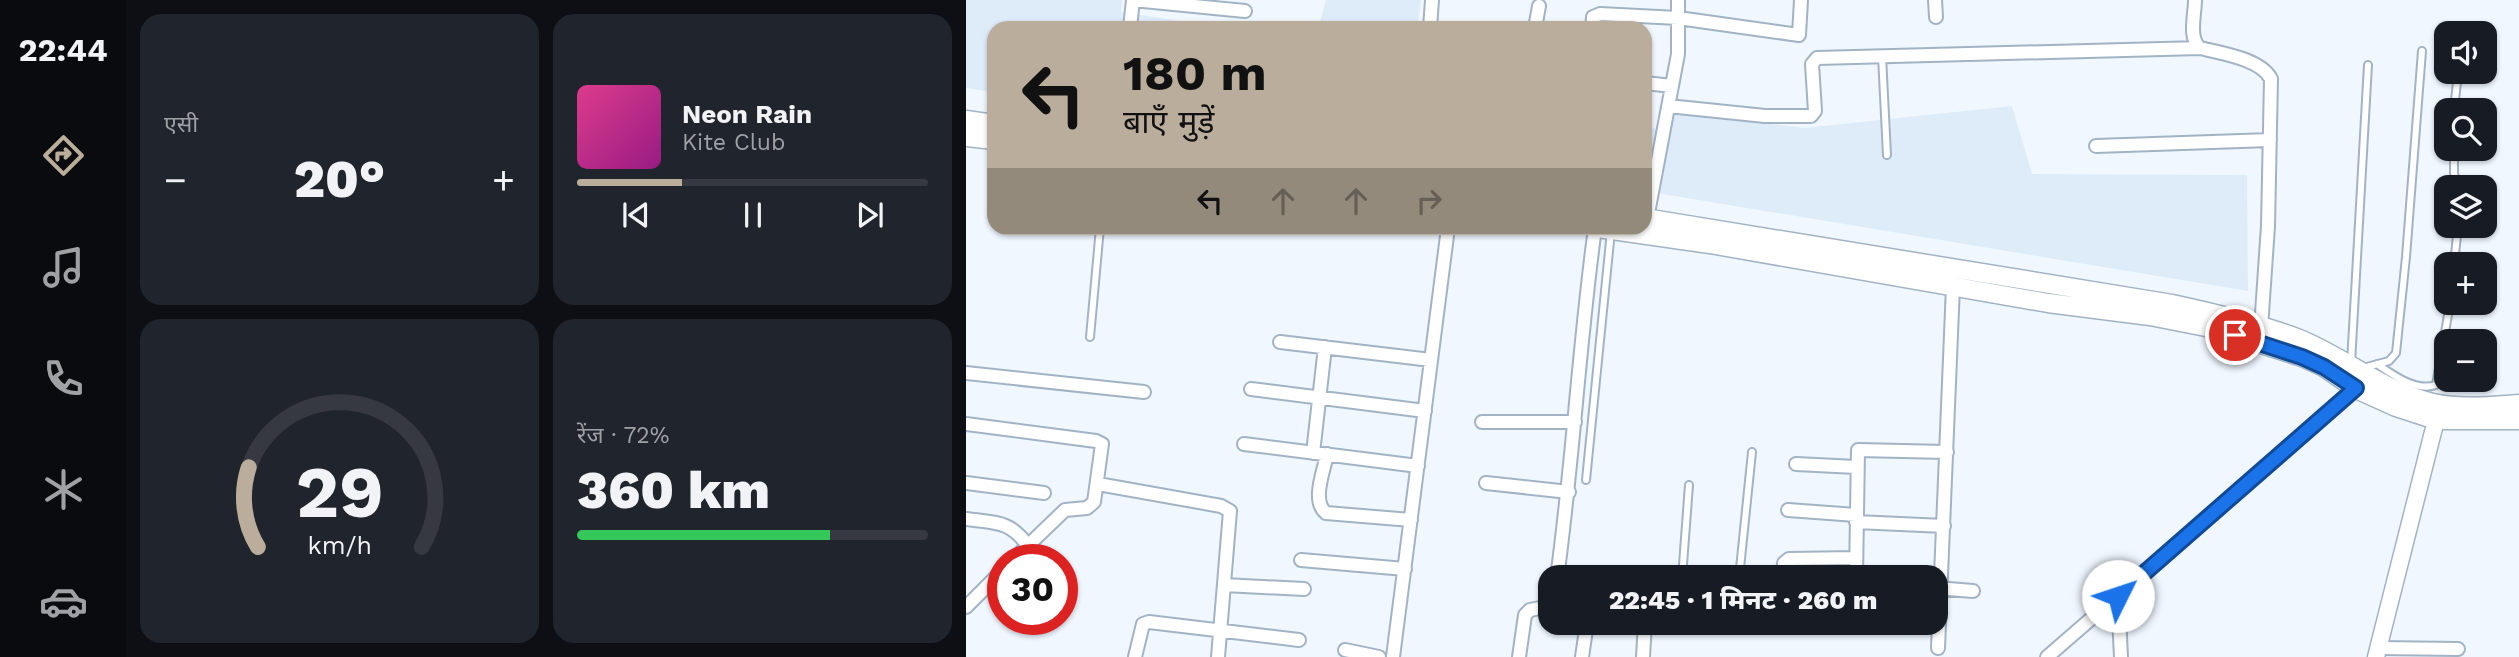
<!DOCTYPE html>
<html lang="hi">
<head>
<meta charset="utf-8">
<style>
  :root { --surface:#171b24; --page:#20242c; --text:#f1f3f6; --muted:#9ea1a6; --line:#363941; --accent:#baad9c }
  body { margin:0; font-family:"Work Sans","Noto Sans Devanagari",sans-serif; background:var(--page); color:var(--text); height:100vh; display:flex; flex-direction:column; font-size:26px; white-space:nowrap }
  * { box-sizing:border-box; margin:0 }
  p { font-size:23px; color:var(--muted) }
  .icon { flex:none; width:38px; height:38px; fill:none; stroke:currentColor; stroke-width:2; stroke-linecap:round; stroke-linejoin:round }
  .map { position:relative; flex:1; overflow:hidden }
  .drawer { display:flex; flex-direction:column; gap:14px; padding:14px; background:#0d0f14; width:840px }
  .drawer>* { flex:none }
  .top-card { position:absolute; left:21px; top:21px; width:665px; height:214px; border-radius:21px; box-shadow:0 2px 5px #0004; background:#baad9c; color:#111; overflow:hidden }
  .controls { position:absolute; left:1468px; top:21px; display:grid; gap:14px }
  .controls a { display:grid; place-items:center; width:63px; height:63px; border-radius:14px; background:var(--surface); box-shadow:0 2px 5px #0004; font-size:35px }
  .speed { position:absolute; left:21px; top:544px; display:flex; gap:14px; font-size:35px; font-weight:700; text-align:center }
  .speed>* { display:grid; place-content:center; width:91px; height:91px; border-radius:50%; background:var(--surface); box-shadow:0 2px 5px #0004; line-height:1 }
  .speed .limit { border:10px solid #d22; background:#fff; color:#111 }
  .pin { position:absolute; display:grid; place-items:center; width:60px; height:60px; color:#fff; margin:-30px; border:4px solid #fff; border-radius:50%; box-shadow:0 2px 7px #0007 }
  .me { position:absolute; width:77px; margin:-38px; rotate:49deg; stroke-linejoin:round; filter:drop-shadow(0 0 5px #0008) }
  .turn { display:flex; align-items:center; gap:24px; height:147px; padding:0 21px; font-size:32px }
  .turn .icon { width:91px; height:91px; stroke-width:2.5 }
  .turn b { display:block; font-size:49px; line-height:60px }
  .lanes { display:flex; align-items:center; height:66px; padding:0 21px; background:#0003; justify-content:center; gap:35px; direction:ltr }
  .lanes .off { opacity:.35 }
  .big { font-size:52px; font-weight:800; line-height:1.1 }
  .drawer .widget { flex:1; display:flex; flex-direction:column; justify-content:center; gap:10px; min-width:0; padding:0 24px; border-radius:21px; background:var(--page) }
  .drawer .dial { align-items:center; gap:0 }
  .dial svg { height:182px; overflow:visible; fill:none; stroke:var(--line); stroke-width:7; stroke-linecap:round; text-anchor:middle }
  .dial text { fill:var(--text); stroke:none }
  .song { display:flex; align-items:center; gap:21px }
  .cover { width:84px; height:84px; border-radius:10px; background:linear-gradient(135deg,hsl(330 70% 55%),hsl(310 70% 35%)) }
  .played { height:7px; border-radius:4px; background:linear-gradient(90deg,var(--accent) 30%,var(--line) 30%) }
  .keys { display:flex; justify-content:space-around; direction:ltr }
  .heat { display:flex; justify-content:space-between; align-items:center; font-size:38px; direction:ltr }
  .charge { height:10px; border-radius:5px; background:linear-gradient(90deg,#34c759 72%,var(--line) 0) }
  .drawer .tiles { flex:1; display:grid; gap:14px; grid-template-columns:repeat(2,1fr) }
  .trip { position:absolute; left:572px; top:565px; width:410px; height:70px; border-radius:21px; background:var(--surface); box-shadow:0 2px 5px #0004; font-weight:800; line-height:70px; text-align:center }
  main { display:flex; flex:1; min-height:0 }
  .tab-bar { display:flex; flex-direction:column; width:126px; justify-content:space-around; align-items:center; background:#090b0e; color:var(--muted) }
  .tab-bar .icon { width:49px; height:49px }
  .tab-bar .on { color:var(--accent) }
  .tab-bar b { font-size:32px; color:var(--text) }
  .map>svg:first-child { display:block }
  .built { fill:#deecfa }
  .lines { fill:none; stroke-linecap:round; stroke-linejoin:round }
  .service-casing { stroke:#a2b3c5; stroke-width:10 }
  .minor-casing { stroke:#a2b3c5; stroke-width:16 }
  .tertiary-casing { stroke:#a2b3c5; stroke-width:19 }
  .secondary-casing { stroke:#a2b3c5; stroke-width:21 }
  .service { stroke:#fff; stroke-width:6 }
  .minor { stroke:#fff; stroke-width:12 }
  .tertiary { stroke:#fff; stroke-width:16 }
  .secondary { stroke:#fff; stroke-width:18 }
  .route-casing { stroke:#114b97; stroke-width:18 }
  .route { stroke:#1a73e8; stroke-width:12 }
</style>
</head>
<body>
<main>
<nav class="tab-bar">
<b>22:44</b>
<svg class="icon on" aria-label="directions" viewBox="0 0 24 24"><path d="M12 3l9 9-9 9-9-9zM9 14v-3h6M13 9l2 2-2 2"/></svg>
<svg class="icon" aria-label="music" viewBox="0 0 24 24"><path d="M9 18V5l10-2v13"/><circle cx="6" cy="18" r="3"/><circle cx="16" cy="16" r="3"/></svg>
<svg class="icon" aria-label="phone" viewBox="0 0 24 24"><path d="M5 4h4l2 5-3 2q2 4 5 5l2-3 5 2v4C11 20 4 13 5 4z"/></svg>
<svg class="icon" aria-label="climate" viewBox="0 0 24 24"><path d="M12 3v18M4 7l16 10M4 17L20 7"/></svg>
<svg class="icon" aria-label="car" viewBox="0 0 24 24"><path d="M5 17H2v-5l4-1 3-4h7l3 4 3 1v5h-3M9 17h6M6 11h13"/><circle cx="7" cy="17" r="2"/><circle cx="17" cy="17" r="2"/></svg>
</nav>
<section class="drawer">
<div class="tiles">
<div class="widget"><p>एसी</p>
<div class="heat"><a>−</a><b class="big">20°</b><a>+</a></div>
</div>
<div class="widget">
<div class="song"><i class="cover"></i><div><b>Neon Rain</b><p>Kite Club</p></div></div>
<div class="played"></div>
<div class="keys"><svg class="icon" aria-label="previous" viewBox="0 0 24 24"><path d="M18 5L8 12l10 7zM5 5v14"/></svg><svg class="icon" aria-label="pause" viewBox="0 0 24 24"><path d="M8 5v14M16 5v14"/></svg><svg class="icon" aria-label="next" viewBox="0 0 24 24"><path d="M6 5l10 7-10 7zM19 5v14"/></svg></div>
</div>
<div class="widget dial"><svg viewBox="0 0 100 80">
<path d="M14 69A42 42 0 1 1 86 69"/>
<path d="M14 69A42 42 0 0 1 10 34" stroke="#baad9c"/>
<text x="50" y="56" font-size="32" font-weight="700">29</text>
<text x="50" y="72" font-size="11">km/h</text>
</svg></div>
<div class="widget"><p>रेंज · 72%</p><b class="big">360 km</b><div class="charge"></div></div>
</div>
</section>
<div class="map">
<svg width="1553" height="657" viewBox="0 0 1553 657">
  <rect width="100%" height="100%" fill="#f0f7ff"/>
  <!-- built -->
  <path class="built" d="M0 0H156L155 12 260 28H28V92L0 88Z
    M360 0H455L451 28H352Z
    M1046 106 1066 174 1281 175 1282 291 679 191V125L701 133 703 111 838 128Z"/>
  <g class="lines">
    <defs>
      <path id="service" d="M916 56 921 155
        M1488 110 1492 72
        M1488 149V173L1491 187
        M1488 264 1492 226
        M124 337 134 228
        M1385 363 1402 65
        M1411 364C1427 375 1450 392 1470 385L1484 303
        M1397 368 1423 361 1430 353 1440 257 1456 51
        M620 480 645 231
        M716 578 723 485
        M773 578 786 452"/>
      <path id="minor" d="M167 0 279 11
        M969 0 970 17
        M1229 0C1229 15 1222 38 1234 48 1255 53 1295 59 1305 79L1302 226 1295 328
        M164 28 167 0
        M464 28 466 0
        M569 28 573 6
        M626 28 627 17 634 14 712 18 833 35 835 0
        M679 83 706 86
        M702 106 799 116H845L849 111 846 64 851 58 1234 48
        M1130 146 1304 140
        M680 224 712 54V0
        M314 342 465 360
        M0 373 178 392
        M285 389 459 411
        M516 422H609
        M0 424 130 441 136 444 128 502 121 508 99 510 47 560
        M278 444 452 466
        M347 453 359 347
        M361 454C358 471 345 501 360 513L445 520
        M830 464 890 467
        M0 483 78 493
        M520 483 603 492
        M132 484 255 506 264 511 252 657
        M822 510 890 515
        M0 519C29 523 44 520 62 546
        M890 522 978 526
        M335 560 439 569
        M591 578C607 461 613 344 629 228
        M817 578 818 563 823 559 890 558
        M890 578 892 450 981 452
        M258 585 338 589
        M970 588 1007 591
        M1152 596 1155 657
        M0 607 37 570
        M972 648 987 286
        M1412 648 1492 649
        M379 650 413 657
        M169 657 177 624 183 622 333 640
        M427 657 482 228
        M553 657 559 615 564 610 584 606
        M616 657 621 623
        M677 657 679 623
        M1081 657 1390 389"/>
      <path id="tertiary" d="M1410 657 1470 420"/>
      <path id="secondary" d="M0 120 28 124
        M0 137 28 140
        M679 218 1206 304C1248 313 1291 323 1331 338 1377 356 1418 392 1467 403 1495 409 1524 406 1553 404
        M632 228 744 244 1082 303 1184 316 1245 328 1336 357 1358 367 1390 389 1430 407 1470 420H1553"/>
    </defs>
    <!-- service casing -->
    <use href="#service" class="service-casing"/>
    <!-- minor casing -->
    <use href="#minor" class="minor-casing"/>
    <!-- tertiary casing -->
    <use href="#tertiary" class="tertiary-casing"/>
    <!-- secondary casing -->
    <use href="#secondary" class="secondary-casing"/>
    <!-- service -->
    <use href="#service" class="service"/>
    <!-- minor -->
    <use href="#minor" class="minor"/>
    <!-- tertiary -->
    <use href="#tertiary" class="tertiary"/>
    <!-- secondary -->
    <use href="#secondary" class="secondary"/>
  </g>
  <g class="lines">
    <defs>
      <path id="route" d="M1152 596 1390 388 1358 367 1336 357 1269 335"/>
    </defs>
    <!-- route casing -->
    <use href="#route" class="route-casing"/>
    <!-- route -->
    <use href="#route" class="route"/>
  </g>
</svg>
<div class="controls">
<a><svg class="icon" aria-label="sound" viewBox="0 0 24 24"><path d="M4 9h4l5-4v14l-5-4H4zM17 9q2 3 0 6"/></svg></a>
<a><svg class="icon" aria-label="search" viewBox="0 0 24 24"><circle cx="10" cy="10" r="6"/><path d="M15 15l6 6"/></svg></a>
<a><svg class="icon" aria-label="layers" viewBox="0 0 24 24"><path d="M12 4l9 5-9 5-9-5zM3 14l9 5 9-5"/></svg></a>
<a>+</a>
<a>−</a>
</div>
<div class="speed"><div class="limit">30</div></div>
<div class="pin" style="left:1269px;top:335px;background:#d93025"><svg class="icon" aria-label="arrive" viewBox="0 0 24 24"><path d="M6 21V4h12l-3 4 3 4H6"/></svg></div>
<svg class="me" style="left:1152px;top:596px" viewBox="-20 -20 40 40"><circle r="19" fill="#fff"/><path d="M0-13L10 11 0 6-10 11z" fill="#1a73e8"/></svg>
<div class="trip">22:45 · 1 मिनट · 260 m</div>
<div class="top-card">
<div class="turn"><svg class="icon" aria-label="left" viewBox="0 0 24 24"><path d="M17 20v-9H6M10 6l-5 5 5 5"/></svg><div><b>180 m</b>बाएँ मुड़ें</div></div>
<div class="lanes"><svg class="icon" aria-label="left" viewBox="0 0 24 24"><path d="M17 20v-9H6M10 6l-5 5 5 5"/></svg><svg class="icon off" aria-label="ahead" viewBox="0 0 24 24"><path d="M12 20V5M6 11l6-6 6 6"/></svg><svg class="icon off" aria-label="ahead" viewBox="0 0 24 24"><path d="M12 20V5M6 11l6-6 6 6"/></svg><svg class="icon off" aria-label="right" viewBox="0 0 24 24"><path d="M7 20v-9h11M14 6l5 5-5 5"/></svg></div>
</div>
</div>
</main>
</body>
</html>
